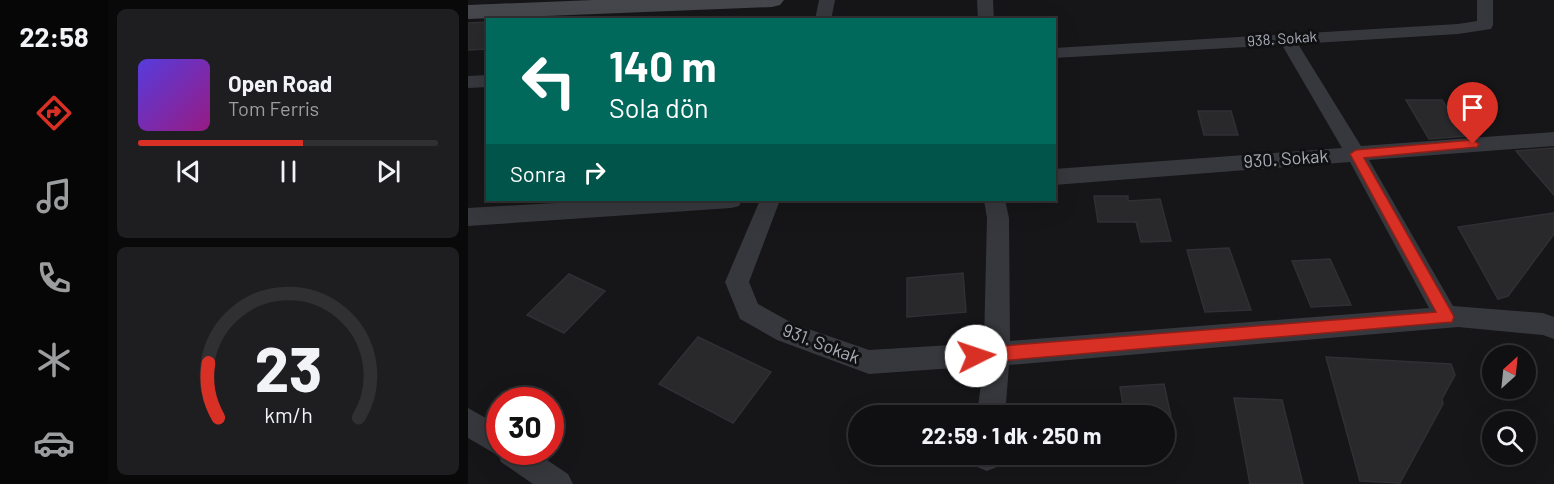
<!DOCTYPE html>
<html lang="tr">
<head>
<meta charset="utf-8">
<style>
  :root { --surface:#101012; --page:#1e1e20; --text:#f1f3f6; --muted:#9c9d9f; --line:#303032; --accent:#d93025 }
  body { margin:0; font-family:Barlow,sans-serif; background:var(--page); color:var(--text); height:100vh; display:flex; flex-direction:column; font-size:22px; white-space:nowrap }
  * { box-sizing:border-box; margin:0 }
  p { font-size:20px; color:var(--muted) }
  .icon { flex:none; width:33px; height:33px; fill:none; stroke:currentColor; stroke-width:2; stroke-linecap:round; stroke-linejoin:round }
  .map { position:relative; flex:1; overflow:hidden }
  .drawer { display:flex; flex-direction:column; gap:9px; padding:9px; background:#09090a; width:360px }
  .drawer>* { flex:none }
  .guide { position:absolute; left:18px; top:18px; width:570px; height:183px; border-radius:0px; box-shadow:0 6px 24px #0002,0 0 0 2px var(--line); background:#00695c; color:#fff; overflow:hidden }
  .needle { width:39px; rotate:27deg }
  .buttons { position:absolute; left:1014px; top:345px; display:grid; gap:12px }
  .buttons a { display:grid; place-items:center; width:54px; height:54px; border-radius:50%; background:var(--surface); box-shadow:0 6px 24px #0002,0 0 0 2px var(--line); font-size:30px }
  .speed { position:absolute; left:18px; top:387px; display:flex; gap:12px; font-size:30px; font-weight:700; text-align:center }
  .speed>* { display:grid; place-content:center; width:78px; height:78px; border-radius:50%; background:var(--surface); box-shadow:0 6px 24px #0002,0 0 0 2px var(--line); line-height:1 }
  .speed .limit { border:9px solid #d22; background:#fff; color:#111 }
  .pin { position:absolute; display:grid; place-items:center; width:51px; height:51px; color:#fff; margin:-62px -26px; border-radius:50% 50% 50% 0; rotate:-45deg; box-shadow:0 0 6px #0007 }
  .pin .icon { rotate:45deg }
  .me { position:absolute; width:66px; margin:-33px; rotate:86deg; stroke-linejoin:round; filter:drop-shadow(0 0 4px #0008) }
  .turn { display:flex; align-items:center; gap:21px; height:126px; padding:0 24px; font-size:27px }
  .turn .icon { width:78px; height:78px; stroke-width:2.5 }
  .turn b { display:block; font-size:42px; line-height:51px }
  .then { display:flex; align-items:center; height:57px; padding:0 24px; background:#0003; gap:12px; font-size:22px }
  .drawer .tile { flex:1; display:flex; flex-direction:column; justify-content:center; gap:9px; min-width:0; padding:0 21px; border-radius:9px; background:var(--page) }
  .drawer .dial { align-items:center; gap:0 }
  .dial svg { height:156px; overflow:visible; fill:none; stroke:var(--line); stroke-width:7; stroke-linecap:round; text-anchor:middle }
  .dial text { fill:var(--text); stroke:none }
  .song { display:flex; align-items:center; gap:18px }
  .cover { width:72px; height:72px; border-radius:9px; background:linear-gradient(135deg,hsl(250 70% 55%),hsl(310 70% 35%)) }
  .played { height:6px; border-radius:3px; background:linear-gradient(90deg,var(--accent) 55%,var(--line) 55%) }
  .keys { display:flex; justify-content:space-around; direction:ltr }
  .trip { position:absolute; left:380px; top:405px; width:327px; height:60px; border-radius:30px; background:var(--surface); box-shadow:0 6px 24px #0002,0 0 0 2px var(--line); font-weight:700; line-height:60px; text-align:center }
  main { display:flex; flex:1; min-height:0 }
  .menu { display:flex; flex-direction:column; width:108px; justify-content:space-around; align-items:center; background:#060607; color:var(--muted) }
  .menu .icon { width:42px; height:42px }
  .menu .active { color:var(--accent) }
  .menu b { font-size:27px; color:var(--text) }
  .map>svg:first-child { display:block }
  .building { fill:#29292c; stroke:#303034; stroke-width:1.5 }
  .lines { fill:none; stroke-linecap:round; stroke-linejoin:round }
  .minor { fill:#37383d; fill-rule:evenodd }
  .secondary { fill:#45474d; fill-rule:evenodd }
  .route { fill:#d93025; stroke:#8d1f18; stroke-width:1.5 }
  .labels { text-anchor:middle; stroke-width:6; stroke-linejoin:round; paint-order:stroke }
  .far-street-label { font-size:15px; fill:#a8adb8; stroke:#111113 }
  .street-label { font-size:18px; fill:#a8adb8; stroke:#111113 }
</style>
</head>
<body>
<main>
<nav class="menu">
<b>22:58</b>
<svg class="icon active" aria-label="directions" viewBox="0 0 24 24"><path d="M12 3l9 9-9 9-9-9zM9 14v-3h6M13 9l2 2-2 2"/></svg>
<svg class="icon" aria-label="music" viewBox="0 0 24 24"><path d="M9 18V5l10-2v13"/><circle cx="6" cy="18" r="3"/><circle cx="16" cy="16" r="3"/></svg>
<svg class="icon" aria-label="phone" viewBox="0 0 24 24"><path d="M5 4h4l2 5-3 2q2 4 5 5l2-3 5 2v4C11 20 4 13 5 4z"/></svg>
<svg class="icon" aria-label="climate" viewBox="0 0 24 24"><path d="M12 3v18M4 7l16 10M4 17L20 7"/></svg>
<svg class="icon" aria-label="car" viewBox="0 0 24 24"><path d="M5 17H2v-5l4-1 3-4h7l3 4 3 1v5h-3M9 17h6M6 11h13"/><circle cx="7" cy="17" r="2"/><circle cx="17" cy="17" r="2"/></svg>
</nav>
<section class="drawer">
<div class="tile">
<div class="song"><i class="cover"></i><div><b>Open Road</b><p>Tom Ferris</p></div></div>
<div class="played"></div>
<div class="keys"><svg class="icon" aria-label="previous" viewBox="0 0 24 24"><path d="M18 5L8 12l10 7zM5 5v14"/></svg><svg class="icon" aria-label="pause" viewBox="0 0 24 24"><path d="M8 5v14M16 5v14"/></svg><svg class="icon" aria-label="next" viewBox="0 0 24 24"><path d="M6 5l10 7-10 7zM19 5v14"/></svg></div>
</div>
<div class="tile dial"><svg viewBox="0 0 100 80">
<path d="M14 69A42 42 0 1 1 86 69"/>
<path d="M14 69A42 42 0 0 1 9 41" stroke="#d93025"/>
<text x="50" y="56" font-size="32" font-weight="700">23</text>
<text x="50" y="72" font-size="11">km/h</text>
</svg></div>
</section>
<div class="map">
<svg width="1086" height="484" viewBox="0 0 1086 484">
  <rect width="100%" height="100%" fill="#161618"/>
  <!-- building -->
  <path class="building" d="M20 22V49L0 50V23Z
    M938 100H974L998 136 961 139Z
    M730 111H763L770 135H736Z
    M1086 148V195L1048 151Z
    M626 196H660V201L692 199 703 241 673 242 668 222H630Z
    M1086 213V234L1040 296 1030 299 990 227Z
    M761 248 783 310 737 312 719 250Z
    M862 259 883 305 843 307 824 261Z
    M495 273 498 312 439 317V278Z
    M101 274 137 291 96 333 59 315Z
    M230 337 303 372 265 423 191 384Z
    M858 357 983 364 987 375 974 399 975 404 932 483 892 481Z
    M696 384 703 416H657L652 387Z
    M766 398 814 400 835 484H782Z"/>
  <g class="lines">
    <!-- minor -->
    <path class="minor" d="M351 0H367L363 20H347Z
      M509 0H525L526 20H510Z
      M1009 0H1025V25L1023 29 990 34 830 44 893 146 1086 132V146L901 160 985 306 1075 313 1086 317V339L1075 335 990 327 541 365 537 416H509L515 366 401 374 309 340 272 319 257 282 292 200H312L281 282 290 304 326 324 401 350 516 343 519 218 516 200H537L541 218 542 341 961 308 882 162 586 185V169L874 148 814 45 586 58V48L990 24 1009 21Z
      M20 75V87L0 88V76Z
      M141 200H274L271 206 263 208 0 226V208Z
      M0 408 32 426V452H67L100 474 105 484H65L33 462 31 456 0 438Z
      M505 454H533L529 467 519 471 509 467Z"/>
    <!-- secondary -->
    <path class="secondary" d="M125 0H316L312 5 304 7 0 19V5Z"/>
  </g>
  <!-- route -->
  <path class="route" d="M1005 140 1011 144 1009 147 896 158 984 313 986 317 984 322 508 363 502 361 500 356 502 350 508 348 968 312 882 154 888 150Z"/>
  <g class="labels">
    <!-- far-street labels -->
    <g class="far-street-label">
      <text transform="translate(814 39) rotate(-4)" y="5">938. Sokak</text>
    </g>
    <!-- street labels -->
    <g class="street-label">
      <text transform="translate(818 159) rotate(-4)" y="6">930. Sokak</text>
      <text transform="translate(353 344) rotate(21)" y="6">931. Sokak</text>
    </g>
  </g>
</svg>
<div class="buttons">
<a><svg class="needle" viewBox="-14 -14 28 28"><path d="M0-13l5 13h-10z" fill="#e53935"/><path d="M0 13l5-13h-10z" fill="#9c9d9f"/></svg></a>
<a><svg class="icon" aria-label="search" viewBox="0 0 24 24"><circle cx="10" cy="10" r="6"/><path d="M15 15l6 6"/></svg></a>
</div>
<div class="speed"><div class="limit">30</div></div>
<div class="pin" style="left:1005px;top:144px;background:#d93025"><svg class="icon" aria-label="arrive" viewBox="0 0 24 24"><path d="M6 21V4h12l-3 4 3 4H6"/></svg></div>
<svg class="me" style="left:508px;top:356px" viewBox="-20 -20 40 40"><circle r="19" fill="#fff"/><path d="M0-13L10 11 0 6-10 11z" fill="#d93025"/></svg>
<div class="trip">22:59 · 1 dk · 250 m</div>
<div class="guide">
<div class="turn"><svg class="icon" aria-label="left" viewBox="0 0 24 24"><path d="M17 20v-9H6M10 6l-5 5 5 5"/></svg><div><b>140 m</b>Sola dön</div></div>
<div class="then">Sonra<svg class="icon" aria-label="right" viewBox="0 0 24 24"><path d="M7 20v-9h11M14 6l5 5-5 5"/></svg></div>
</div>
</div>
</main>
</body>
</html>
